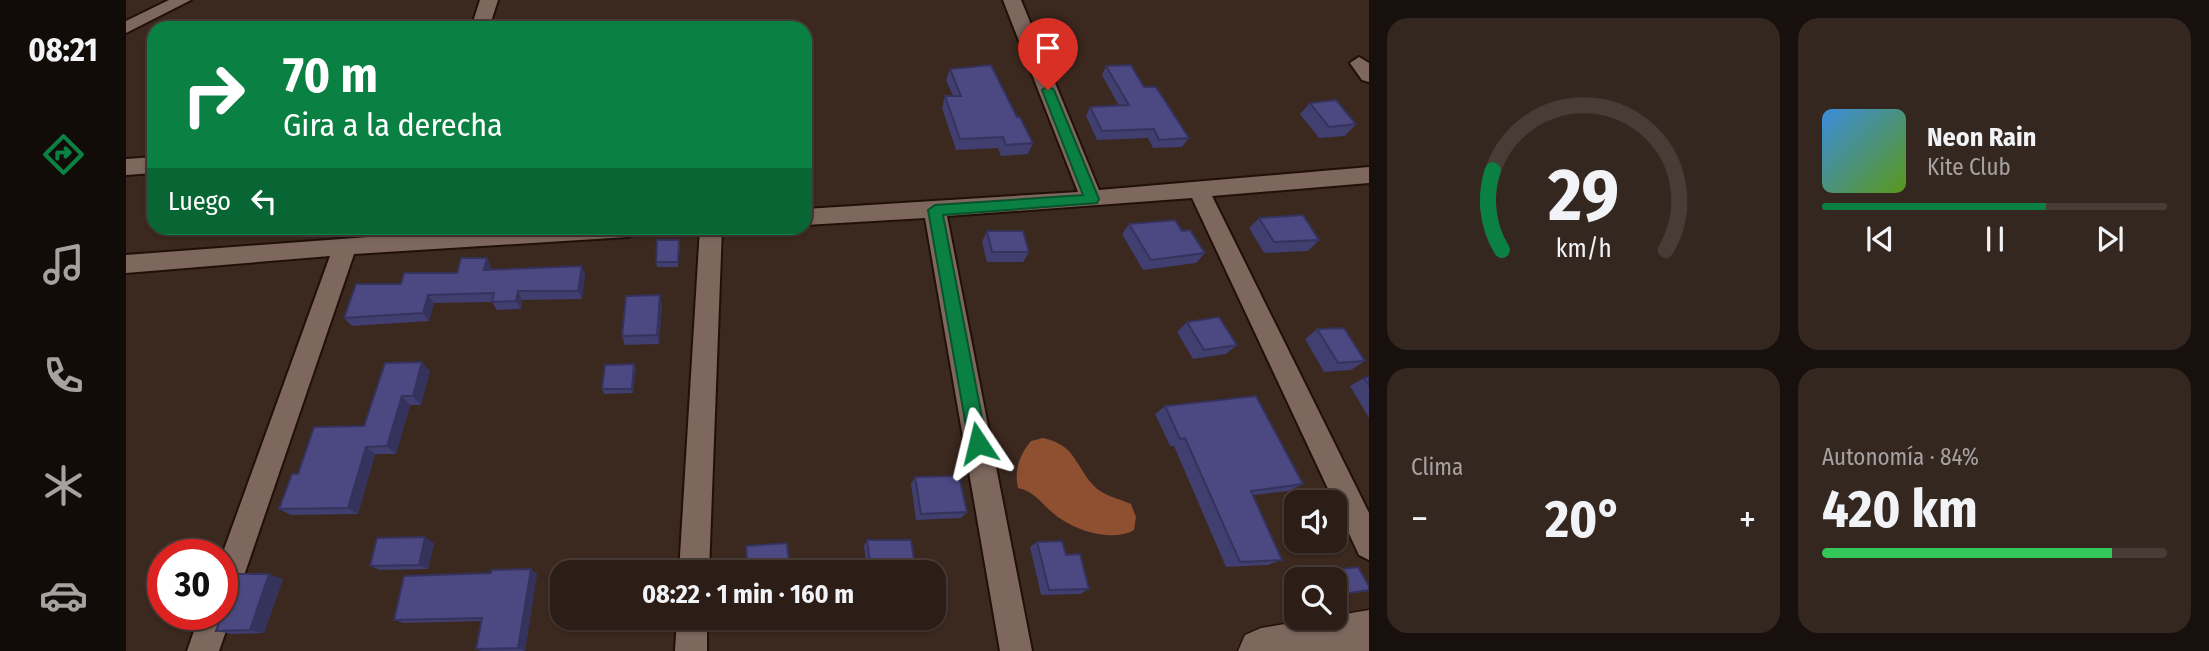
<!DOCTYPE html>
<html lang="es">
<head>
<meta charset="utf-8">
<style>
  :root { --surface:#2c1e17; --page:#342720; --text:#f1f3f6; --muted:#a6a2a1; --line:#483c36; --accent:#0b8043 }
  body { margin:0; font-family:"Fira Sans Condensed",sans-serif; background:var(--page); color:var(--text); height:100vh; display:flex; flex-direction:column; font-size:26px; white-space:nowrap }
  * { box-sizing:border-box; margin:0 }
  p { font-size:23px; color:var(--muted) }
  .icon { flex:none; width:38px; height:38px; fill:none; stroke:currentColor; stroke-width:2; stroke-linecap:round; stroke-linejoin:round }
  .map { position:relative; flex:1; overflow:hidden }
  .sheet { display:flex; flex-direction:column; gap:18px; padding:18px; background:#18100d; width:840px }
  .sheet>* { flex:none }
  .banner { position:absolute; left:21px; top:21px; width:665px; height:214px; border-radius:21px; box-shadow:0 2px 5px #0004,0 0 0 2px var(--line); background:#0b8043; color:#fff; overflow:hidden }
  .controls { position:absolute; left:1158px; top:490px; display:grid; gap:14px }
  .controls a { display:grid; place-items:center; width:63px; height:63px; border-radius:14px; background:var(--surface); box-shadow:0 2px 5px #0004,0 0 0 2px var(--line); font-size:35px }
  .speed { position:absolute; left:21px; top:539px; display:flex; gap:14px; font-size:35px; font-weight:700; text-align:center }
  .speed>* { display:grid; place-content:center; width:91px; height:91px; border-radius:50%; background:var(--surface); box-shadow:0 2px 5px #0004,0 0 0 2px var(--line); line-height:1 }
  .speed .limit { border:10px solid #d22; background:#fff; color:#111 }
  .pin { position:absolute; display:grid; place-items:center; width:60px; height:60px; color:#fff; margin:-72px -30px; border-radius:50% 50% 50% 0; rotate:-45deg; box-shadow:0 0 7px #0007 }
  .pin .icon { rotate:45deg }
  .me { position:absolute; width:77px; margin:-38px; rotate:350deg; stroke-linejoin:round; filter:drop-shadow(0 0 5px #0008) }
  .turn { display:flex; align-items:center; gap:24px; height:147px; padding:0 21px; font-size:32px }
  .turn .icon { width:91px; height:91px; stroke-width:2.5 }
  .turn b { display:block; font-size:49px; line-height:60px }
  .then { display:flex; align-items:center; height:66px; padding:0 21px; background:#0003; gap:14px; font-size:26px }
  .big { font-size:52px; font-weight:700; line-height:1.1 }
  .sheet .tile { flex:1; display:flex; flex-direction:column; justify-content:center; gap:10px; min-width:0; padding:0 24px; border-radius:21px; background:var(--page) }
  .sheet .dial { align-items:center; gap:0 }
  .dial svg { height:182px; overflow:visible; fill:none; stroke:var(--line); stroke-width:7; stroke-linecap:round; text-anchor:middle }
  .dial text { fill:var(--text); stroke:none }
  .song { display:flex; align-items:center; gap:21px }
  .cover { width:84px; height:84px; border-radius:10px; background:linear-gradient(135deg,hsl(210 70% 55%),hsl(90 70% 35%)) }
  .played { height:7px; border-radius:4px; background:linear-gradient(90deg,var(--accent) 65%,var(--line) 65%) }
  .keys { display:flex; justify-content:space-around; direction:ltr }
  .heat { display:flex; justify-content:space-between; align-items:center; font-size:38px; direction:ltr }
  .charge { height:10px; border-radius:5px; background:linear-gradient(90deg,#34c759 84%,var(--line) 0) }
  .sheet .tiles { flex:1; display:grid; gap:18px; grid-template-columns:repeat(2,1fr) }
  .trip { position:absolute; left:424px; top:560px; width:396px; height:70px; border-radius:21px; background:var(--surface); box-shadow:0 2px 5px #0004,0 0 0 2px var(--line); font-weight:700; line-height:70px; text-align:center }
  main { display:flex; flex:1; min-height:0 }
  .dock { display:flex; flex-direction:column; width:126px; justify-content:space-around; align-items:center; background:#120c09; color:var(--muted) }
  .dock .icon { width:49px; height:49px }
  .dock .selected { color:var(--accent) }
  .dock b { font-size:32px; color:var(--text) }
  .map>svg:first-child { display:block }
  .forest { fill:#8e5030 }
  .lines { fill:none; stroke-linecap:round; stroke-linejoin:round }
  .street-casing { stroke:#211008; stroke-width:4 }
  .secondary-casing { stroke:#211008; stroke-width:3 }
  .street { fill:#7e675d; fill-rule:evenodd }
  .secondary { fill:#7e675d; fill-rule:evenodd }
  .wall { fill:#413e70 }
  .shaded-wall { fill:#35325b }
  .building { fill:#4c4882; stroke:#35325b; stroke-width:2 }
  .route { fill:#0b8043; stroke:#07532c; stroke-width:2 }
</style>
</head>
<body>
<main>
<nav class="dock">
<b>08:21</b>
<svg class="icon selected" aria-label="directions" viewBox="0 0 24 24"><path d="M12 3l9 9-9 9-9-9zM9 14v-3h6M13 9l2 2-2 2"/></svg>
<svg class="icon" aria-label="music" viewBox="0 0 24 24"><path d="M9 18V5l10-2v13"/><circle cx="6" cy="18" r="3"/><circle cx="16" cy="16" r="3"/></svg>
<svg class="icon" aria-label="phone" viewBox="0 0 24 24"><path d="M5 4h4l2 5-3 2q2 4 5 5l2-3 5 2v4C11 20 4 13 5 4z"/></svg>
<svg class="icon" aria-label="climate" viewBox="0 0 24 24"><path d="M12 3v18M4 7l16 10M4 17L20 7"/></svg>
<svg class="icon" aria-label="car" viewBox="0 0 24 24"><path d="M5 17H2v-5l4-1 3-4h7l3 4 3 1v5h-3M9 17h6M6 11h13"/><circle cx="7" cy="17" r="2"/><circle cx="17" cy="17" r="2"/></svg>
</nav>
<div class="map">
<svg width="1243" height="651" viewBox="0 0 1243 651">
  <rect width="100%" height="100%" fill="#3b281f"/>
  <!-- forest -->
  <path class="forest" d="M917 438C950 446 947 462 967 485 977 496 992 498 1005 504L1010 517 1008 530C986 543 946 530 927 513 914 502 909 492 892 488 888 470 893 456 905 441Z"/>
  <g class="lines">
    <defs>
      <path id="street" d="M43 0H65L0 33V21Z
        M354 0H372L363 28H345Z
        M877 0H895L973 190 1243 167V183L1086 196 1243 513V560L1233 555 1066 198 821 216 906 651H874L799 218 679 225V209L952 192Z
        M1233 57 1243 63V82L1236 80 1224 63Z
        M28 157V173L0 175V159Z
        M363 228H513L510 234 502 237 228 254 111 596 107 607 103 608 106 614 93 651H61L74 614H96V555L204 256 0 273V255Z
        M574 228H596L583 572H553Z
        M551 618H581V651H549Z"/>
      <path id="secondary" d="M1243 610V651H1112L1119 635 1135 628Z"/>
    </defs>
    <!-- street casing -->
    <use href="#street" class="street-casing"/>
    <!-- secondary casing -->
    <use href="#secondary" class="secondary-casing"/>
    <!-- street -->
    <use href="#street" class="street"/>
    <!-- secondary -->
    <use href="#secondary" class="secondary"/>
  </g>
  <!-- wall -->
  <path class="wall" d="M980 66 1018 87 1063 138 1056 147 1027 148 1022 138 971 140 960 116 964 107 993 106 976 75Z
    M824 69 891 117 907 143 902 154 875 156 872 148 830 150 816 108 819 96H827L820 80Z
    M1184 103 1230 124 1219 136 1193 138 1174 114Z
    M1133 218 1193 240 1182 251 1138 253 1123 228Z
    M1003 224 1056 231 1079 253 1070 263 1017 270 996 234Z
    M861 231 903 252 897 262H861L856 242Z
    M554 245 552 267H531L530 262Z
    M361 258 365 267V269L459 274 456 299 396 300 395 309 371 310 366 302 308 303 303 321 226 326 218 318 275 284 331 273Z
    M534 295 536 305 533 344 499 345 496 336Z
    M1061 322 1111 345 1100 354 1067 359 1051 332Z
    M1191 329 1239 361 1225 370 1198 372 1179 339Z
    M508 364 510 369 507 393 478 394 476 389Z
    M304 371 295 405H284L270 454H249L232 514 165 515 153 509 172 474 238 426Z
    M1243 377V418L1224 386 1238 378Z
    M1039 406 1177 484 1163 491 1127 495 1156 560 1142 565 1100 567 1048 446H1044L1029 414Z
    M789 477 841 512 835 518 790 520 785 484Z
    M741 540 790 572H741L738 546Z
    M911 542 940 555 963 589 954 594 915 595 904 547Z
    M308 543 302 569 254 570 244 566Z
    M1191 572 1243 591 1209 596V579H1185L1183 575Z
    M411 574 399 651H355L350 649 356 621 278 623 268 620Z
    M157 579 138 633 105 634 90 631Z
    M626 618H667L626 622Z
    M745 618H796V619L791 622 746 623Z"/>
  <!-- shaded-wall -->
  <path class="shaded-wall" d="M361 258 365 267 363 278 358 270Z
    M456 266 459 274 456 299 452 291Z
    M392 291 396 300 395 309 390 301Z
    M302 295 308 303 303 321 297 313Z
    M534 295 536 305 533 344 531 335Z
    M296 362 304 371 295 405 287 396Z
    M508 364 510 369 507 393 506 389Z
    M276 396 284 405 270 454 261 446Z
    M240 447 249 454 232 514 222 508Z
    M299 537 308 543 302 569 293 565Z
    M405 569 411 574 399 651 392 648Z
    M143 574 157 579 138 633 124 630Z"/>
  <!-- building -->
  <path class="building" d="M865 65 891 117H894L907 143 880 145 877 137 834 139 819 96H835L824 69Z
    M1005 65 1018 87H1030L1063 138 1033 140 1028 129 976 131 964 107 1003 105 980 66Z
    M1210 100 1230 124 1203 127 1184 103Z
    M1177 215 1193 240 1148 242 1133 218Z
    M1049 220 1056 231 1064 230 1079 253 1025 260 1003 224Z
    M861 231H897L903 252H866Z
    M531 240H553L552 262H530Z
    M335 258H361L358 270 456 266 452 291H392L390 301 366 302 368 293 302 295 297 313 218 318 230 284H275L278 273H331Z
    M534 295 531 335 496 336 500 296Z
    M1093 317 1111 345 1078 350 1061 322Z
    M1218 328 1239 361 1212 363 1191 329Z
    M296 362 287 396H276L261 446 240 447 222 508 153 509 166 474H172L188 427 238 426 259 363Z
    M508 364 506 389H476L479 365Z
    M1243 377V385L1238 378Z
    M1130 396 1177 484 1125 491 1156 560 1114 562 1059 438 1054 439 1039 406Z
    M833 476 841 512 795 514 789 477Z
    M299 537 293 565 244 566 251 538Z
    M741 540H785L790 572H745Z
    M936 541 940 555 954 554 963 589 923 590 911 542Z
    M661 543 664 572H622L620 546Z
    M1232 567 1243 586V590L1209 595V579H1195L1191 572Z
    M405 569 392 648 350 649 356 618 268 620 278 576 365 573V570Z
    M111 574H143L124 630 90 631Z
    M749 618H796V619H750Z"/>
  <!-- route -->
  <path class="route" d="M922 86 928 90 973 199 971 203 817 215 861 443 858 449 852 452 845 449 843 443 802 210 809 205 957 195 916 90Z"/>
</svg>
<div class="controls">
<a><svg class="icon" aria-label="sound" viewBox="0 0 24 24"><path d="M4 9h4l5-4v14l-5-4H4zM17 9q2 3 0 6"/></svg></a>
<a><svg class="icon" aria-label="search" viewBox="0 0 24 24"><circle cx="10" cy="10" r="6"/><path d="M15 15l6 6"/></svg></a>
</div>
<div class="speed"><div class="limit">30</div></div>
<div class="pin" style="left:922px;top:90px;background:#d93025"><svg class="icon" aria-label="arrive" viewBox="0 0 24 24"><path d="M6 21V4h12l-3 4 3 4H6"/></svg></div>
<svg class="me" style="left:852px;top:443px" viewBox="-20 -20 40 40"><path d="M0-17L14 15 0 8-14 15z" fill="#0b8043" stroke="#fff" stroke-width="4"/></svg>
<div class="trip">08:22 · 1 min · 160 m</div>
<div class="banner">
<div class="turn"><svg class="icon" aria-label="right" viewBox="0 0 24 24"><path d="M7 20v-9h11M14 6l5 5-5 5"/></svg><div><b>70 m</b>Gira a la derecha</div></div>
<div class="then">Luego<svg class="icon" aria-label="left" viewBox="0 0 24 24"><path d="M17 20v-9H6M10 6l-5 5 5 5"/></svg></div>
</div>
</div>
<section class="sheet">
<div class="tiles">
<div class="tile dial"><svg viewBox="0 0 100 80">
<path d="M14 69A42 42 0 1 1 86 69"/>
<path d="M14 69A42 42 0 0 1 10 34" stroke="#0b8043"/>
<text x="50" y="56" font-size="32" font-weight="700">29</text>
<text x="50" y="72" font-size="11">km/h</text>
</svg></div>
<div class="tile">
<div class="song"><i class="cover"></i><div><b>Neon Rain</b><p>Kite Club</p></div></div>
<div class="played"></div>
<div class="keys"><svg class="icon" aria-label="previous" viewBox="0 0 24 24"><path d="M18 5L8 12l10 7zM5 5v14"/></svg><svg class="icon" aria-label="pause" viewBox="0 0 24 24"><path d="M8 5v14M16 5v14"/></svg><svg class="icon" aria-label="next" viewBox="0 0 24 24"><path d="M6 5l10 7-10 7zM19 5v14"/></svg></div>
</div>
<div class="tile"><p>Clima</p>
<div class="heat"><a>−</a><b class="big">20°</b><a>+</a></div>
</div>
<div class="tile"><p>Autonomía · 84%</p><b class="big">420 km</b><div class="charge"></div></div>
</div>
</section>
</main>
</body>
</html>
